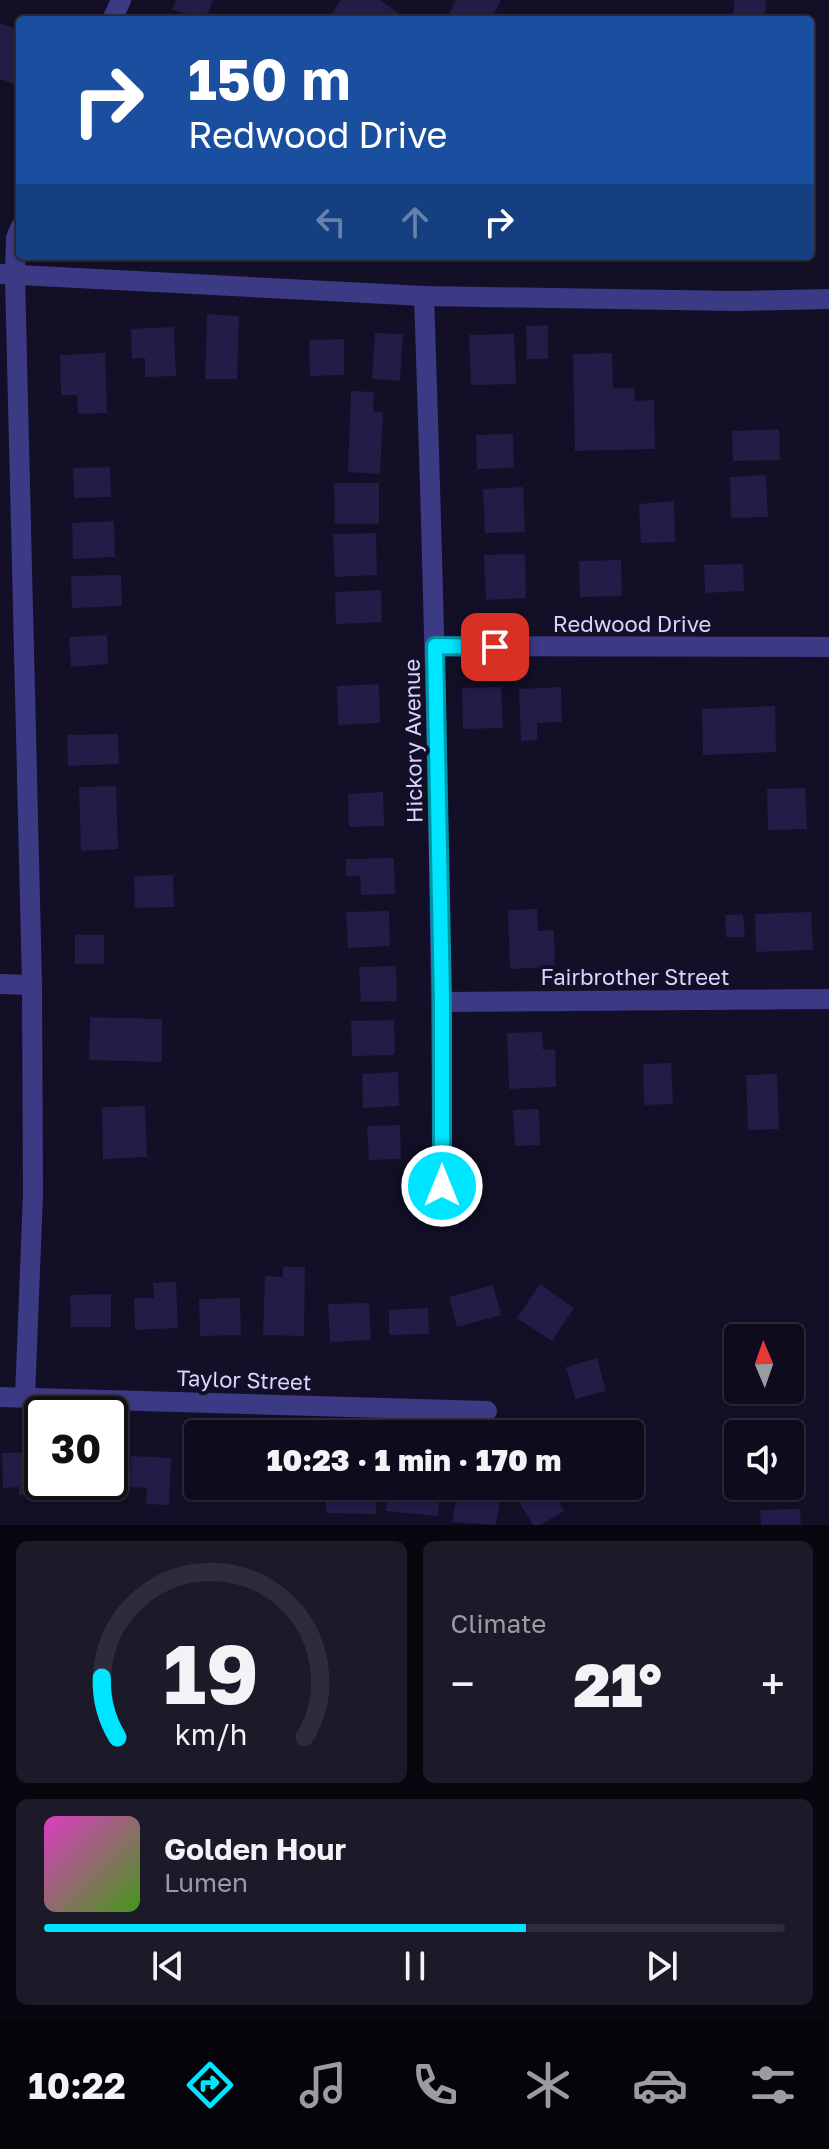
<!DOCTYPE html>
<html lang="en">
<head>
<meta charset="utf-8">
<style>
  :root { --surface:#0e0b1c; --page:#1c1929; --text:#f1f3f6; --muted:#9b9ba3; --line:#2e2b3b; --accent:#00e5ff }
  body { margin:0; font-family:"Golos Text",sans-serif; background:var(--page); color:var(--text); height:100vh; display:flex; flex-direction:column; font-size:30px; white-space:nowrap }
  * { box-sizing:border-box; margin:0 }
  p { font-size:26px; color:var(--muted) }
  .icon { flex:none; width:44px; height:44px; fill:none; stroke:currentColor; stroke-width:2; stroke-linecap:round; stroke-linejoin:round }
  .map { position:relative; height:1525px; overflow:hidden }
  .sheet { display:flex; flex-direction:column; gap:16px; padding:16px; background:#08060f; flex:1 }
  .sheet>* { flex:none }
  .guide { position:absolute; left:16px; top:16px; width:798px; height:244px; border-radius:8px; box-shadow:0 2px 6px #0004,0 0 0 2px var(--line); background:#1a4fa0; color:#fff; overflow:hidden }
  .needle { width:52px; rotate:358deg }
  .fabs { position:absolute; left:724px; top:1324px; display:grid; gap:16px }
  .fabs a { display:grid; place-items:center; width:80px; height:80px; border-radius:8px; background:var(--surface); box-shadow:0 2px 6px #0004,0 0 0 2px var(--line); font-size:40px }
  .speed { position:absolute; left:24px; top:1396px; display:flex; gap:16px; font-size:40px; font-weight:700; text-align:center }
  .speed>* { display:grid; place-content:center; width:104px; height:104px; border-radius:50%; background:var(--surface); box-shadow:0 2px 6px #0004,0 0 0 2px var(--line); line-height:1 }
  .speed .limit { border:4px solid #111; border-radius:12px; background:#fff; color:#111 }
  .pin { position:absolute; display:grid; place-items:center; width:68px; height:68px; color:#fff; margin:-34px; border-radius:16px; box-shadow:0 4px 12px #0006 }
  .me { position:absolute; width:88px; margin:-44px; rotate:0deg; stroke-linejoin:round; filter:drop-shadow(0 0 6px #0008) }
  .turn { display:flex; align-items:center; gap:28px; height:168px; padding:0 40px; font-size:36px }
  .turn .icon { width:104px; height:104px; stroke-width:2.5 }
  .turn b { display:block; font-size:56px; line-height:68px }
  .lanes { display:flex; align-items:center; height:76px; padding:0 40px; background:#0003; justify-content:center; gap:40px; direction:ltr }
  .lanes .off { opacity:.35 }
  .big { font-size:60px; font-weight:800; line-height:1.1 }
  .sheet .card { flex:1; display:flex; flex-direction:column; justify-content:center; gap:12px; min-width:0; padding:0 28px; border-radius:12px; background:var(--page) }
  .sheet .dial { align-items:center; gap:0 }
  .dial svg { height:208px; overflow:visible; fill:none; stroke:var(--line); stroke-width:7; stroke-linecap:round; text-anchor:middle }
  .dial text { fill:var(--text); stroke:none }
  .song { display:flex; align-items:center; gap:24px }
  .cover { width:96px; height:96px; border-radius:12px; background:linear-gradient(135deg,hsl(310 70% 55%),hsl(100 70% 35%)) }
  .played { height:8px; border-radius:4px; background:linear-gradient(90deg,var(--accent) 65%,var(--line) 65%) }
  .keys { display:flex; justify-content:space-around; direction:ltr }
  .heat { display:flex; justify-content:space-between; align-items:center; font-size:44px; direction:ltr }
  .sheet .tiles { flex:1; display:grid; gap:16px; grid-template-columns:1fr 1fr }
  .card:last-child { grid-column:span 2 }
  .trip { position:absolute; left:184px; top:1420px; width:460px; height:80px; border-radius:8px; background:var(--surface); box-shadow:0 2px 6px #0004,0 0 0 2px var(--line); font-weight:800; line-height:80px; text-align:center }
  .dock { display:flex; height:128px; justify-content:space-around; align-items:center; background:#06040b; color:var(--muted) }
  .dock .icon { width:56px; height:56px }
  .dock .current { color:var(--accent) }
  .dock b { font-size:36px; color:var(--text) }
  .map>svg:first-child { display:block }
  .building { fill:#241b47 }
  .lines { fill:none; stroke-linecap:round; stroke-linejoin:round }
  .minor { stroke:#3d3a85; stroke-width:20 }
  .tertiary { stroke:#3d3a85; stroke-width:20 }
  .route-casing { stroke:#0095a6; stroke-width:20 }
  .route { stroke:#00e5ff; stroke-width:14 }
  .labels { text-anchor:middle; stroke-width:8; stroke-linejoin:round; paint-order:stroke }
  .street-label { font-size:22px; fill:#d9d4ff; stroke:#130f26 }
</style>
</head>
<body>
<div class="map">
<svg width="829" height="1525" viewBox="0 0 829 1525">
  <rect width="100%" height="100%" fill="#130f26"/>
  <!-- building -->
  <path class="building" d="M176 0H213L205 20 172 10Z
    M341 0H380L408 20H338L331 15Z
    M456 0H501L491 20H446Z
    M734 0H766L765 18 733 16Z
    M0 23 20 30V86L0 79Z
    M207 314 239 316 237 379H205Z
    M548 325V359H527L526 326Z
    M174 327 176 376 145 377V358L132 359 131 329Z
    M375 333 403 334 400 381 372 379Z
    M514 334 516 384 471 385 469 335Z
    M344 339V375L310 376 309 340Z
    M105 353 107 413 78 414 77 395H61L60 355Z
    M612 353 613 388H634L635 401 654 400 655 449 575 451 573 354Z
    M351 391 374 392 373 411 383 412 380 474 348 472Z
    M779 429 780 460 733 461 732 431Z
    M513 434 514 468 477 469 476 435Z
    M110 467 111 497 74 498 73 468Z
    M766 475 768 517 731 518 730 477Z
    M334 483H379V524H335Z
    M523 487 525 532 485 533 483 489Z
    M674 501 675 542 641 543 639 504Z
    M114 521 115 557 73 559 72 523Z
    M376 533 377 575 335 577 333 534Z
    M525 554 526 598 486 600 484 555Z
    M621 560 622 596 580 597 579 561Z
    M743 564 744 591 705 593 704 565Z
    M121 575 122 606 72 608 71 576Z
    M381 590 382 622 336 624 335 592Z
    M107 635 108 664 71 667 69 637Z
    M379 684 380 723 338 725 337 686Z
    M501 687 503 728 463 729 462 688Z
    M561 687 562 722 537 723V740L521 741 519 689Z
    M775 706 776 752 703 755 702 709Z
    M118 734 119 764 68 766 67 735Z
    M116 786 118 849 81 851 79 787Z
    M805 788 807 829 768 830 767 789Z
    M383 792 384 826 349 827 348 794Z
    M394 858 395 894 361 895 360 876H346V859Z
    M173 875 174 907 135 908 134 876Z
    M537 909 538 931 554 930 555 967 510 969 508 910Z
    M389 911 390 946 348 948 346 912Z
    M811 912 813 950 756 952 755 914Z
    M743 914 745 937H726L725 915Z
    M75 935H104V964H75Z
    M396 966 397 1001 361 1002 359 967Z
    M90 1017 162 1019V1062L89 1060Z
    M394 1020 395 1055 352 1056 351 1021Z
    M542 1032 543 1050 555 1049 556 1087 509 1089 507 1033Z
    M671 1063 673 1104 644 1105 643 1064Z
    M398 1072 399 1106 363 1108 362 1074Z
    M777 1074 779 1129 748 1130 746 1075Z
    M145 1106 147 1157 103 1159 102 1107Z
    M539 1109 540 1145 515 1146 513 1110Z
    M400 1125 401 1159 369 1160 367 1126Z
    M283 1267H305L304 1336 263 1335 265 1276 283 1277Z
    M176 1282 178 1328 135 1330 134 1298H154L153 1283Z
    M540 1284 574 1308 552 1341 517 1318Z
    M493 1285 501 1315 457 1327 449 1297Z
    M111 1294V1327H71L70 1295Z
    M240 1298 241 1335 200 1336 199 1299Z
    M369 1303 371 1340 330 1342 328 1304Z
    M428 1308 429 1334 389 1335V1310Z
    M597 1358 606 1391 575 1399 566 1367Z
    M579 1421 614 1434H574Z
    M41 1452 43 1494 19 1495V1487L3 1488 2 1453Z
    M131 1456 171 1458 169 1505 146 1504 147 1488 130 1487Z
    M66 1482H109L108 1488H66Z
    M196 1486H237V1491L196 1492Z
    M270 1486H304V1498L270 1500Z
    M326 1486H362V1496H376V1514L326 1513Z
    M388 1486H440L438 1516 386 1511Z
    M527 1486H549L564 1511 541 1525H533L514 1494Z
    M458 1489 501 1497 496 1525 452 1522Z
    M800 1509 801 1525H761L760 1510Z"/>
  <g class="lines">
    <!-- minor -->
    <path class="minor" d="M112 20 121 0
      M20 228 16 238 15 276 32 985 33 1194 25 1397
      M424 296C434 593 442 889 442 1186
      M435 646 829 647
      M0 984 32 985
      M442 1002 829 999
      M0 1397 487 1411"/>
    <!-- tertiary -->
    <path class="tertiary" d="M0 274 424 296 735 301 829 299"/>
  </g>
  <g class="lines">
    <defs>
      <path id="route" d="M442 1186V1002L435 646 495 647"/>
    </defs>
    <!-- route casing -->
    <use href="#route" class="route-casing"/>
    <!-- route -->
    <use href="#route" class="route"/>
  </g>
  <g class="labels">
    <!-- street labels -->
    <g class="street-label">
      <text x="632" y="632">Redwood Drive</text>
      <text transform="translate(413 741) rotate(-91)" y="8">Hickory Avenue</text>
      <text x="635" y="985">Fairbrother Street</text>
      <text transform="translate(244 1380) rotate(2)" y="8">Taylor Street</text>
    </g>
  </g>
</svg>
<div class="fabs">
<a><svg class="needle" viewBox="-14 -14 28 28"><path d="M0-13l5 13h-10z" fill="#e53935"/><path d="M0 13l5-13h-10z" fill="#9b9ba3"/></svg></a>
<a><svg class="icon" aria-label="sound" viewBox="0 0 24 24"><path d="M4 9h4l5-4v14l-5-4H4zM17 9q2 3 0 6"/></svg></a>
</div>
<div class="speed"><div class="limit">30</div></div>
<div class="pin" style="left:495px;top:647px;background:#d93025"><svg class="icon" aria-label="arrive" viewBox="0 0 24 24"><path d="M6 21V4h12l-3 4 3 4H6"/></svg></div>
<svg class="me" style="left:442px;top:1186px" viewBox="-20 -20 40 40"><circle r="17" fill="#00e5ff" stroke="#fff" stroke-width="3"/><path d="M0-11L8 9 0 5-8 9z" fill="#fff"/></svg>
<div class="trip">10:23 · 1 min · 170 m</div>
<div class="guide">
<div class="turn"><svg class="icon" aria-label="right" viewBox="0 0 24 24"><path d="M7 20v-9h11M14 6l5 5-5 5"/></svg><div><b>150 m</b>Redwood Drive</div></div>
<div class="lanes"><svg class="icon off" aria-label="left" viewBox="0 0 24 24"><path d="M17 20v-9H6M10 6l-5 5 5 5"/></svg><svg class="icon off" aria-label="ahead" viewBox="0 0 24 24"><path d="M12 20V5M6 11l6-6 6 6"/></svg><svg class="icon" aria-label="right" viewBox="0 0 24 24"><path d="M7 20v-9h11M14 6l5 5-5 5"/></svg></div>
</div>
</div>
<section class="sheet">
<div class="tiles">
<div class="card dial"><svg viewBox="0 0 100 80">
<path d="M14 69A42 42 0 1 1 86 69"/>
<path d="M14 69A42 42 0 0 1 8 46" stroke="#00e5ff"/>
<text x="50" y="56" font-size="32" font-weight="700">19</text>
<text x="50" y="72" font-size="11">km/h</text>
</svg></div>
<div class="card"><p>Climate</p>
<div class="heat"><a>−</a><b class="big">21°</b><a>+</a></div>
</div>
<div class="card">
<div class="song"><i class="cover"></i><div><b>Golden Hour</b><p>Lumen</p></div></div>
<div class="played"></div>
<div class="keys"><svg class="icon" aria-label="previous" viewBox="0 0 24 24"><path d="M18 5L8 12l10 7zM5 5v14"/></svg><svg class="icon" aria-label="pause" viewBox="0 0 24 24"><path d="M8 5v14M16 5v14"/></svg><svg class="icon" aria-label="next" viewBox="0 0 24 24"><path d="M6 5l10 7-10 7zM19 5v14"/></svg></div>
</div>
</div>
</section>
<nav class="dock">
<b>10:22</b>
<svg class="icon current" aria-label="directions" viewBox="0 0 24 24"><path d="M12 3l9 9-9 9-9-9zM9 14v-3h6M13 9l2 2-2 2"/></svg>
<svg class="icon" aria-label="music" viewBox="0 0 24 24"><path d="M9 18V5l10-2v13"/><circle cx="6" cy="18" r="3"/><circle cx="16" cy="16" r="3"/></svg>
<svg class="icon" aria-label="phone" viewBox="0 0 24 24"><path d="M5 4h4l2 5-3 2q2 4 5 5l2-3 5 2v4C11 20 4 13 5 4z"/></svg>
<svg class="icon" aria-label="climate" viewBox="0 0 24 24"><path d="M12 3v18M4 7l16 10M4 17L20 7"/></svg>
<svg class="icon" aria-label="car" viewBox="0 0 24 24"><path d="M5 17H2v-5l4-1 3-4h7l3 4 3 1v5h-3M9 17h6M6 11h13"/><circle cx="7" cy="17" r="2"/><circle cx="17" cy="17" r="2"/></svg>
<svg class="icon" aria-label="filters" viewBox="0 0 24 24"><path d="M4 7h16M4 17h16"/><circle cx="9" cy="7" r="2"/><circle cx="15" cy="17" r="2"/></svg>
</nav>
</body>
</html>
